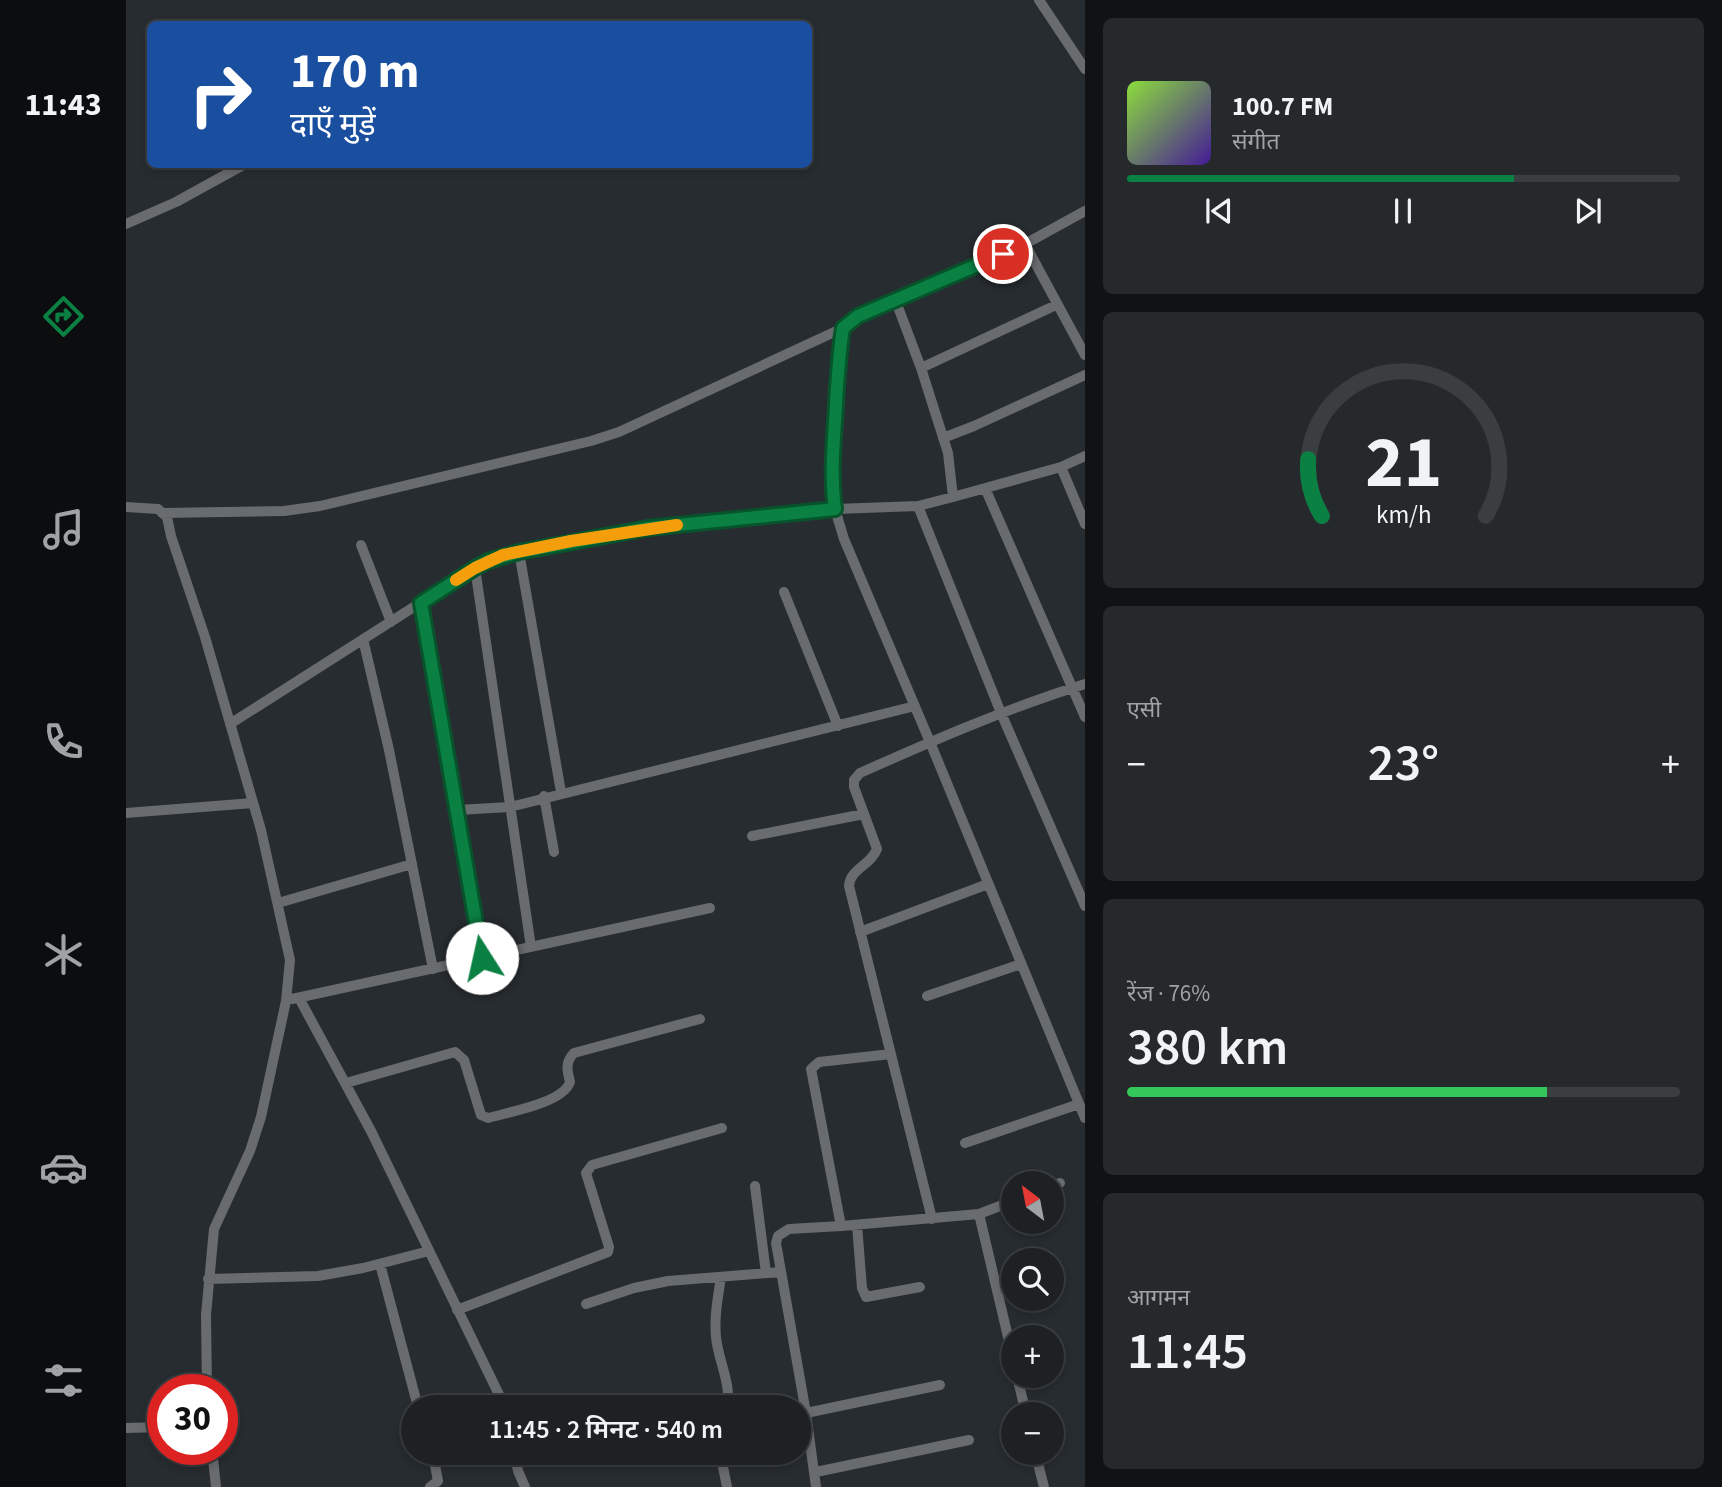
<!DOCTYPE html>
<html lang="hi">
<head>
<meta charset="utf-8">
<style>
  :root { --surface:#1d2124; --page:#25292c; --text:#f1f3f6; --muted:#a0a3a6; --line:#3b3e41; --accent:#0b8043 }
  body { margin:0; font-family:"Source Sans 3","Noto Sans Devanagari",sans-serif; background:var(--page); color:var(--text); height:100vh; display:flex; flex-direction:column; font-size:26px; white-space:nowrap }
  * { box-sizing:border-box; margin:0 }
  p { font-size:23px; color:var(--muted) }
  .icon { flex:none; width:38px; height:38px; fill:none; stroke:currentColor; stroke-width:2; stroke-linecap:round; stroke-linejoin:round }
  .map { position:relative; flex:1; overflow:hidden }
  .side { display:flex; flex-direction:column; gap:18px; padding:18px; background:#101214; width:637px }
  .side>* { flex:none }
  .hud { position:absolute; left:21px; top:21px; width:665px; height:147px; border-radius:10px; box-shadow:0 4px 10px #0003,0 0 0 2px var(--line); background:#1a4fa0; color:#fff; overflow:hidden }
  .needle { width:46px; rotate:328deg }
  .fabs { position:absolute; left:875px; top:1171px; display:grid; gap:14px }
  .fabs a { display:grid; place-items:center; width:63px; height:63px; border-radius:50%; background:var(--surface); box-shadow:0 4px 10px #0003,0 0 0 2px var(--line); font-size:35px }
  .speed { position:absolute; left:21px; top:1374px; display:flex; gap:14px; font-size:35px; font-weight:700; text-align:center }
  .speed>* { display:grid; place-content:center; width:91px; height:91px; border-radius:50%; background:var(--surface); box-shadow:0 4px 10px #0003,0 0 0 2px var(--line); line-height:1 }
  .speed .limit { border:10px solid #d22; background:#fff; color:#111 }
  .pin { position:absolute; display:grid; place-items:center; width:60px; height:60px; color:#fff; margin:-30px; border:4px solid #fff; border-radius:50%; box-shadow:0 2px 7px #0007 }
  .me { position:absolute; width:77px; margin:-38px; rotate:350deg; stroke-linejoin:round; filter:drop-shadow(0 0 5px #0008) }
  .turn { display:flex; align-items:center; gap:24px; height:147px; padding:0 28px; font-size:32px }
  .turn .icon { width:91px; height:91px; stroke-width:2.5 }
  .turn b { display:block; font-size:49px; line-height:60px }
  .big { font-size:52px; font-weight:600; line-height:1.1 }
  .side .widget { flex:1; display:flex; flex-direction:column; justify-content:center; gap:10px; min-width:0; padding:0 24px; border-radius:10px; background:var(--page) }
  .side .dial { align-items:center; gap:0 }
  .dial svg { height:182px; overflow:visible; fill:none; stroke:var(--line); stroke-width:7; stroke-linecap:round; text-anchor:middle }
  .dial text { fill:var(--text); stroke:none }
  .song { display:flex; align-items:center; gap:21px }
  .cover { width:84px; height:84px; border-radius:10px; background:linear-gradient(135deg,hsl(90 70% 55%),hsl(260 70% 35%)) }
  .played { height:7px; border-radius:4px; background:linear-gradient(90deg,var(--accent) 70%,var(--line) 70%) }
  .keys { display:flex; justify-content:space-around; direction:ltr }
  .heat { display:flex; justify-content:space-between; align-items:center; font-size:38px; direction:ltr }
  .charge { height:10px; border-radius:5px; background:linear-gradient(90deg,#34c759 76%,var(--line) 0) }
  .trip { position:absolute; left:275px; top:1395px; width:410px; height:70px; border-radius:35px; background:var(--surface); box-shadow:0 4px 10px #0003,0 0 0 2px var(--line); font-weight:600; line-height:70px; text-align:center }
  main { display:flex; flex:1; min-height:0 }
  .menu { display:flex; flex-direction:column; width:126px; justify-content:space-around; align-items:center; background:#0c0d0e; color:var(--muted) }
  .menu .icon { width:49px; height:49px }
  .menu .active { color:var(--accent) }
  .menu b { font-size:32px; color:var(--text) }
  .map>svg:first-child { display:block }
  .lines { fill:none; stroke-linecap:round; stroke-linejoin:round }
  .minor { stroke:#696c6e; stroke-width:10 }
  .route-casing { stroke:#07532c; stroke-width:18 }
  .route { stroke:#0b8043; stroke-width:12 }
  .slow { stroke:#f59e0b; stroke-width:12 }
</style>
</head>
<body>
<main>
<nav class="menu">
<b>11:43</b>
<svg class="icon active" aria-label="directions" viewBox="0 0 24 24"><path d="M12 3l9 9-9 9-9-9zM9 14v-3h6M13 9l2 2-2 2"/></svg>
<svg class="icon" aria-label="music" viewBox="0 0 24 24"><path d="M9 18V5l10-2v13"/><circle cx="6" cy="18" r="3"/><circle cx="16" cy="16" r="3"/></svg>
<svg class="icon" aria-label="phone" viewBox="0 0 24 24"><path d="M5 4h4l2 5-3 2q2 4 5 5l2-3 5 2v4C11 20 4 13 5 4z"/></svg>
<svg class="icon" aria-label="climate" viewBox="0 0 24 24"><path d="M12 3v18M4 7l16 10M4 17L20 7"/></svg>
<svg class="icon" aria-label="car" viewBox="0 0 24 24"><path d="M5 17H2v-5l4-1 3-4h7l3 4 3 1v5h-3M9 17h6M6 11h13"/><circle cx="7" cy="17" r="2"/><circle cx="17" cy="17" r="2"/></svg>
<svg class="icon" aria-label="filters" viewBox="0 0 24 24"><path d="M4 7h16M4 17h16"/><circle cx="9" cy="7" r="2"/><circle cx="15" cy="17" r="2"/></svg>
</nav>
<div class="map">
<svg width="959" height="1487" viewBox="0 0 959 1487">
  <rect width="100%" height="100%" fill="#272c30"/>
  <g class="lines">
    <!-- minor -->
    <path class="minor" d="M913 0 959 69
      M959 211 899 244 732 316 717 328 713 355 706 483 709 509 718 539 804 742 959 1118
      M0 224 50 202 119 164
      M899 244 959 355
      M769 299 795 368 822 453 827 497 935 467 959 456
      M795 368 930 305
      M817 438 848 426 959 375
      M935 467 959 524
      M859 488 959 717
      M792 506 875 713 959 906
      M0 507 32 509 41 517 45 536 79 637 135 830 164 960 160 1001 135 1117 124 1151 88 1229 80 1315 81 1390
      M36 513 158 511 194 506 465 441 493 432 717 328
      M235 545 265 622
      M393 552 435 792
      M349 568 405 947
      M658 592 712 726
      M295 603 356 958
      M237 639 263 750 307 969
      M104 724 349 568 377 555 445 541 522 528 709 509 792 506 827 497
      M418 796 428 852
      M331 810 384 807 789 706
      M0 813 127 803
      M626 836 738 814
      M152 903 286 864
      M734 932 862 884
      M801 996 895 964
      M173 998 245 1131 379 1407
      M166 999 584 908
      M220 1083 329 1052 338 1060 355 1115 362 1118C383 1112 437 1103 444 1082 441 1070 439 1062 448 1053L574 1019
      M839 1143 953 1104
      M629 1186 640 1273
      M926 1186 934 1183
      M853 1214 887 1358
      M806 1219 723 886C724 869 745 865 751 849L728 787V780L734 773C808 740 882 708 959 684
      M731 1225 736 1288 740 1297 794 1287
      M715 1226 685 1069 693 1062 765 1054
      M254 1264 292 1407
      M595 1277C592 1297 588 1317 590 1337 592 1360 606 1385 601 1407
      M82 1279 192 1276 237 1268 303 1251
      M460 1304 508 1288 542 1281 655 1272
      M331 1310 482 1252 483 1247 460 1173 466 1165 596 1128
      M891 1376 900 1414
      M680 1413 814 1385
      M0 1428 37 1427
      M86 1449 90 1487
      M388 1452 392 1471 399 1487
      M594 1452 601 1487
      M909 1452 918 1487
      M690 1472 843 1440
      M304 1487 312 1481 308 1460 313 1452
      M690 1487 680 1413 650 1243 652 1236 663 1229 715 1226 853 1214 887 1201"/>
  </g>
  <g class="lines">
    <defs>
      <path id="route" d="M356 958 295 603 349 568 362 561 393 552 522 528 709 509C705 479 707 451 709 421 711 390 712 359 717 328L732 316 877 254"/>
    </defs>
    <!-- route casing -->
    <use href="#route" class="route-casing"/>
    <!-- route -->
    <use href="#route" class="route"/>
    <!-- slow -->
    <path class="slow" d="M330 580 349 568 377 555 445 541 551 525"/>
  </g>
</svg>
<div class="fabs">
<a><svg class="needle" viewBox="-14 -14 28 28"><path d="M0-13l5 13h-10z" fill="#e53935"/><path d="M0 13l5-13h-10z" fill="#a0a3a6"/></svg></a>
<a><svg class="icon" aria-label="search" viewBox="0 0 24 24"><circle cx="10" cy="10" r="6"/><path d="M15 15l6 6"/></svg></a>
<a>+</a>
<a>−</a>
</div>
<div class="speed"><div class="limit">30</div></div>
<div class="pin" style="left:877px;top:254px;background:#d93025"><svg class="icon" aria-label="arrive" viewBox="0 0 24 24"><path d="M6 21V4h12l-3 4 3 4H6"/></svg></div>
<svg class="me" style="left:356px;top:958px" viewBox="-20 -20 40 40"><circle r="19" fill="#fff"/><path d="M0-13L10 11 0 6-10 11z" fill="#0b8043"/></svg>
<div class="trip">11:45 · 2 मिनट · 540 m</div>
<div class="hud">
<div class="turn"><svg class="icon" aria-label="right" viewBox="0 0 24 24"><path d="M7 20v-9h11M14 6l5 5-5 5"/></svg><div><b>170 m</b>दाएँ मुड़ें</div></div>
</div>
</div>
<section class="side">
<div class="widget">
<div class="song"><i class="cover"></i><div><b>100.7 FM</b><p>संगीत</p></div></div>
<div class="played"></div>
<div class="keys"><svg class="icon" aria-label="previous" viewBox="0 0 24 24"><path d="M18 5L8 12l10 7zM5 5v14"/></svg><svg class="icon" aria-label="pause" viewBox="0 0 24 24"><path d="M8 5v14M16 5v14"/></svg><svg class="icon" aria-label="next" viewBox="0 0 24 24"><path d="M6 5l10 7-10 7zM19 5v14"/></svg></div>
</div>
<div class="widget dial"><svg viewBox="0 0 100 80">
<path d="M14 69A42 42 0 1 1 86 69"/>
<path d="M14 69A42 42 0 0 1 8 44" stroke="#0b8043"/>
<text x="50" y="56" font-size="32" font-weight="700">21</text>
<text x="50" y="72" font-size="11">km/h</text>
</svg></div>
<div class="widget"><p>एसी</p>
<div class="heat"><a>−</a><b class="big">23°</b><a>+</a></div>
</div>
<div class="widget"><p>रेंज · 76%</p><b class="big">380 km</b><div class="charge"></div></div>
<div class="widget"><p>आगमन</p><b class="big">11:45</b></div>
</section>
</main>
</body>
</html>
